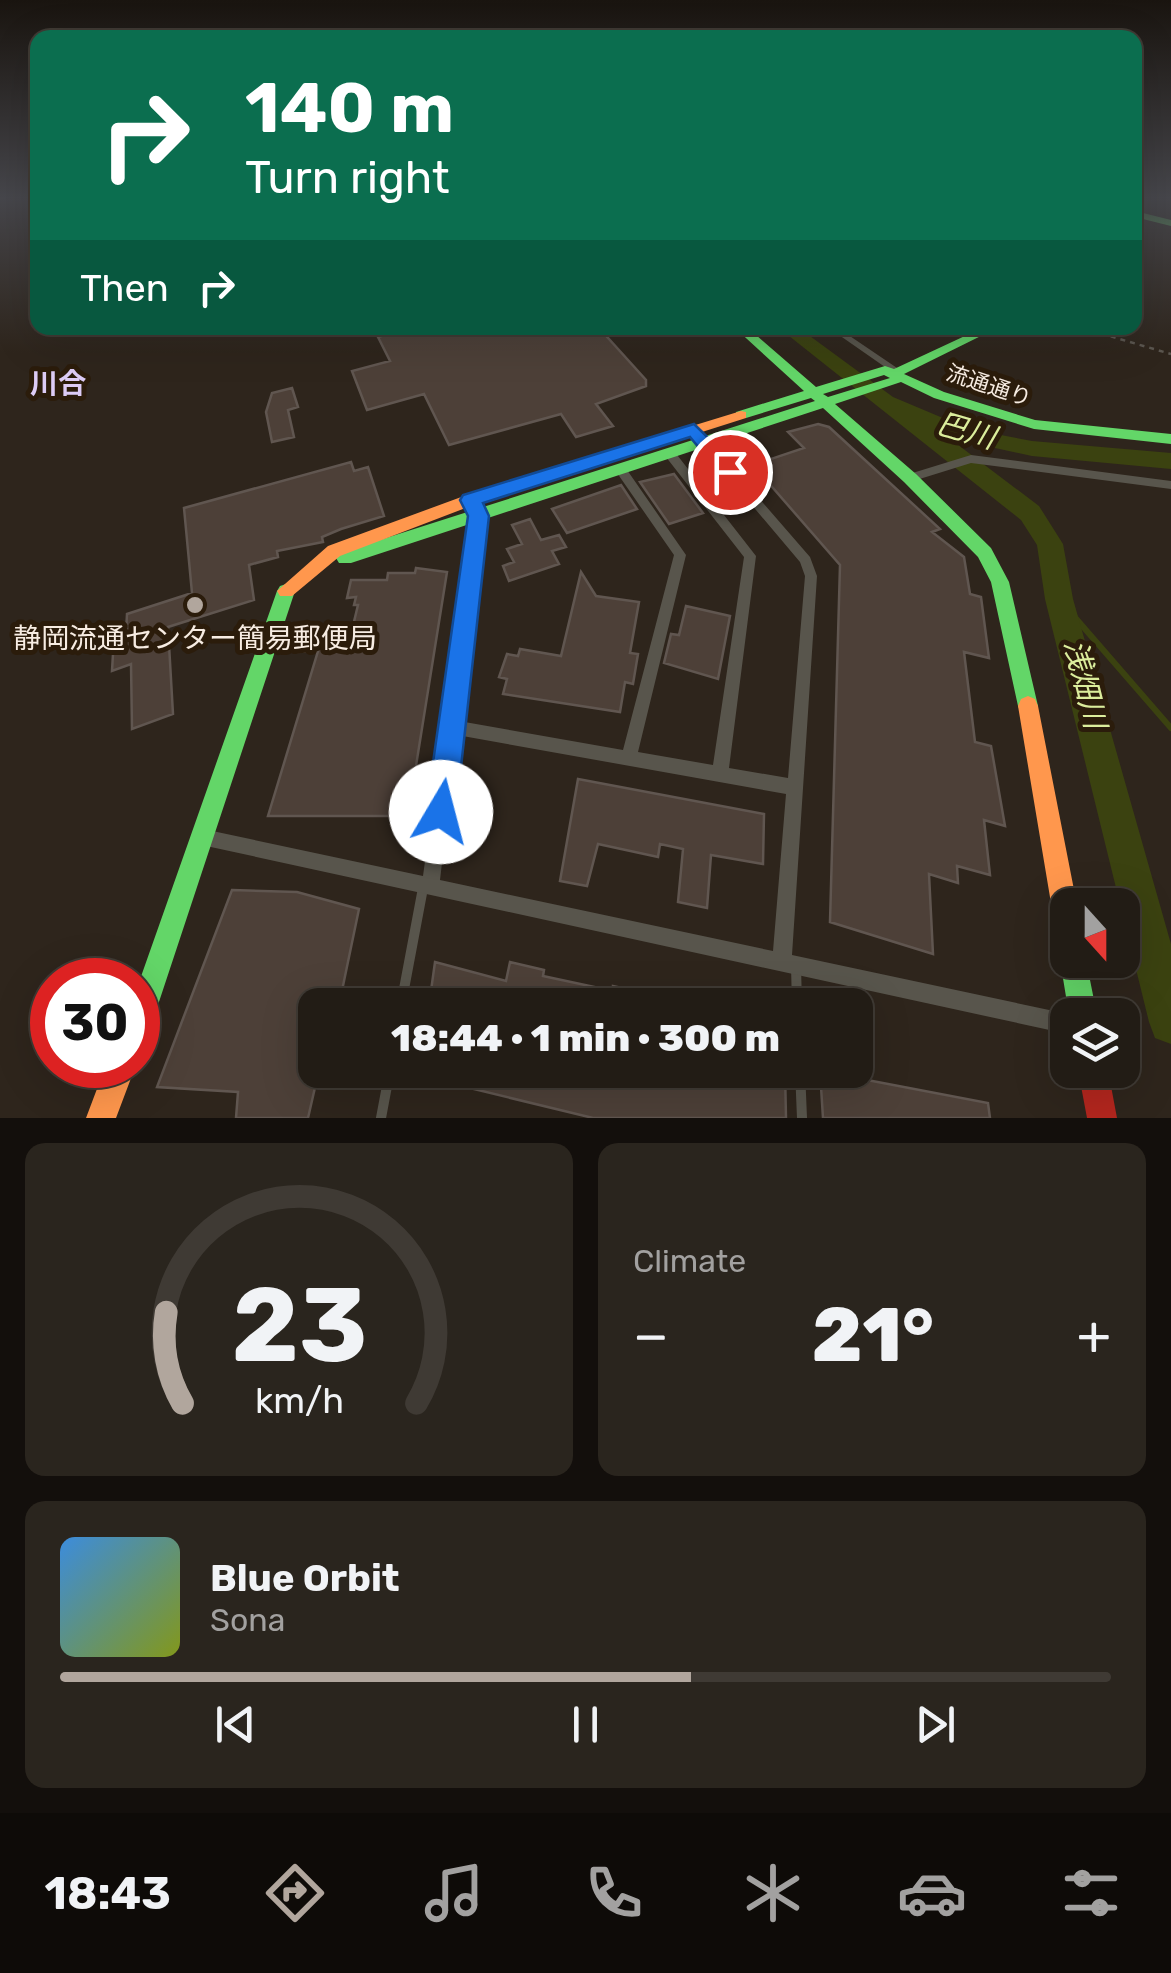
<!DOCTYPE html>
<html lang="en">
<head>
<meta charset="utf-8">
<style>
  :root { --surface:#221c15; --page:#2a251e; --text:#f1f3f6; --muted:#a2a1a0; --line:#3f3a34; --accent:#b1a69d }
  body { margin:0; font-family:Rubik,"Noto Sans JP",sans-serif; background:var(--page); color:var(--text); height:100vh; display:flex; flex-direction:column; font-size:38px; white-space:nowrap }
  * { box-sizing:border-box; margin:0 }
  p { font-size:32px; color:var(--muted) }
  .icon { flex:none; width:55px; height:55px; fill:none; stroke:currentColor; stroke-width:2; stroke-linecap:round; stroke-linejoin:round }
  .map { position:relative; height:1118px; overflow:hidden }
  .sheet { display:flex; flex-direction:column; gap:25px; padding:25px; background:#130f0c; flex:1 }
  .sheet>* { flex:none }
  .banner { position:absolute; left:30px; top:30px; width:1112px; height:305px; border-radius:20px; box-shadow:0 10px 40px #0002,0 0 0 2px var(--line); background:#0b6e4f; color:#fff; overflow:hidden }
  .needle { width:65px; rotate:159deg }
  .controls { position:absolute; left:1050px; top:888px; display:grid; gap:20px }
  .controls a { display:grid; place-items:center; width:90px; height:90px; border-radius:20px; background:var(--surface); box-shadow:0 10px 40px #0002,0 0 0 2px var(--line); font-size:50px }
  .speed { position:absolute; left:30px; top:958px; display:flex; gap:20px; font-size:50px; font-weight:700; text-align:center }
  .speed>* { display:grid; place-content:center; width:130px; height:130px; border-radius:50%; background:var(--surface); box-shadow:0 10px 40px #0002,0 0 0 2px var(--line); line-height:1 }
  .speed .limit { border:15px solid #d22; background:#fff; color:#111 }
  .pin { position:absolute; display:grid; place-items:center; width:85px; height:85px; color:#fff; margin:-42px; border:5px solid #fff; border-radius:50%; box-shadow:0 2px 10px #0007 }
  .me { position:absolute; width:110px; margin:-55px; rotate:8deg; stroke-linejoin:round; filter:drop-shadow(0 0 8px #0008) }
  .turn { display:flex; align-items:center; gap:35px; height:210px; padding:0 50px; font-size:45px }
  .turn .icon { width:130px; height:130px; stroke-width:2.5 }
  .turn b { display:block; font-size:70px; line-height:85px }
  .then { display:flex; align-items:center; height:95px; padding:0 50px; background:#0003; gap:20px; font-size:38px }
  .big { font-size:75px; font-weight:800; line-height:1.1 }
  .sheet .card { flex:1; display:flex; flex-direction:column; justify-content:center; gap:15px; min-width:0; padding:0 35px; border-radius:20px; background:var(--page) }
  .sheet .dial { align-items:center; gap:0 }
  .dial svg { height:260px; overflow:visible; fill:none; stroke:var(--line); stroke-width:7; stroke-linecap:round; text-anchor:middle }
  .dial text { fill:var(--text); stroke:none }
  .song { display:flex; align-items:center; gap:30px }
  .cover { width:120px; height:120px; border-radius:15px; background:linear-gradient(135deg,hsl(210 70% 55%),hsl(70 70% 35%)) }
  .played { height:10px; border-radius:5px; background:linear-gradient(90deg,var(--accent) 60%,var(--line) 60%) }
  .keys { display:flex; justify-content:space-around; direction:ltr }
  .heat { display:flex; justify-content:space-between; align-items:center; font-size:55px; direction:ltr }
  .sheet .tiles { flex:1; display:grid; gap:25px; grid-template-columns:1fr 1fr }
  .card:last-child { grid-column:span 2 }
  .trip { position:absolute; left:298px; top:988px; width:575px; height:100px; border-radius:20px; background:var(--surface); box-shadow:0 10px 40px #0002,0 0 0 2px var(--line); font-weight:800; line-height:100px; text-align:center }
  .menu { display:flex; height:160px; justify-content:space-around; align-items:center; background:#0e0b08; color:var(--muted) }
  .menu .icon { width:70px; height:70px }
  .menu .on { color:var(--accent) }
  .menu b { font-size:45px; color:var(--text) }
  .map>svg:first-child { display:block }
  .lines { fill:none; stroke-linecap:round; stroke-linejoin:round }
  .stream-far1 { stroke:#3b4210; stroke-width:5 }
  .stream { stroke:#3b4210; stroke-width:6 }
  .river { fill:#3b4210; fill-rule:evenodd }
  .building { fill:#4d4038; stroke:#605650; stroke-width:2.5 }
  .path { stroke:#5b564f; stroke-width:2.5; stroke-dasharray:5 5; stroke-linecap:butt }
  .lane { stroke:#58554c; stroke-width:10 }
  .street { fill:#58554c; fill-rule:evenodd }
  .fast { fill:#63d668; fill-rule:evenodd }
  .slow { fill:#ff974d; fill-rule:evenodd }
  .jam { fill:#b3261e; fill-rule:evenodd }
  .route { fill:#1a73e8; stroke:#114b97; stroke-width:2.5 }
  .poi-dot { fill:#b1a69d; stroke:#2b1c0b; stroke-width:4 }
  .labels { text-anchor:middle; stroke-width:10; stroke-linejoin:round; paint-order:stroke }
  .far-street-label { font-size:22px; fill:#f7ece2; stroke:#2b1c0b }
  .far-quarter-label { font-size:28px; font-weight:bold; fill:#ddccf6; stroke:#2b1c0b }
  .poi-label { font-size:28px; fill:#f7ece2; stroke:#2b1c0b }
  .water-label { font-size:30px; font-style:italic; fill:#dbed9c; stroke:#2b1c0b }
</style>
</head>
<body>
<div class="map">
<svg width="1171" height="1118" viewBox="0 0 1171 1118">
  <rect width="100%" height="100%" fill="#2e251c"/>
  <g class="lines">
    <!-- stream-far1 -->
    <path class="stream-far1" d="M1059 599 1074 616"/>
    <!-- stream -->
    <path class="stream" d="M1072 614 1171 728"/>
    <!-- river -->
    <path class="river" d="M779 328H799L893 397 969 429 1032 441 1171 453V469L1032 456 949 438 1039 506 1063 544 1073 599 1171 944V1044L1155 1038 1149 1022 1045 599 1037 545 1021 520Z"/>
  </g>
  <!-- building -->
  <path class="building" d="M408 328H599L646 380V386L596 404 613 426 576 437 561 414 449 445 424 394 367 410 352 371 390 361 378 337Z
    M292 388 298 407 288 410 294 437 272 442 266 412 272 393Z
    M818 424 829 427 940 529 932 532 964 557 970 594 981 597 989 658 964 652 975 742 991 746 1005 826 984 820 990 875 957 866 958 883 929 874 933 954 830 922 840 565 753 465 804 448 788 432Z
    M351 462 354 471 368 467 384 516 341 529 322 537 323 542 277 551 278 557 249 565 254 600 168 627 173 714 132 729 131 664 112 671 114 637 126 633 127 614 192 593 184 508Z
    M674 474 703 513 669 524 640 482Z
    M621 485 637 509 567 533 552 509Z
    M530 519 541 540 559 535 566 547 552 551 559 564 509 581 503 566 514 562 507 549 522 544 512 525Z
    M416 568 447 572 408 816H268L318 651 299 652 305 634H351L358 605H354L356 597 347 598 351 580H387L388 573H415Z
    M581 572 596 596 639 602 630 653 638 654 633 684 625 682 620 712 503 694 507 679 499 677 507 654 518 656 520 649 561 656Z
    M686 606 730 616 718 679 664 663 671 634 679 635Z
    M578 779 764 814 763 864 711 855 707 908 678 902 683 849 660 844 658 857 598 844 587 886 560 881Z
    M232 890 297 892 359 909 339 1005H315V1070H319L308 1118H236L238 1092 157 1087Z
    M435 962 506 981 510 962 544 970 543 976 613 991V986L646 993 645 1005H429Z
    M416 1070H785L786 1118H593L416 1075Z
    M820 1071 988 1103 990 1118H823Z"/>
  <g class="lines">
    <!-- path -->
    <path class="path" d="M0 198 8 197
      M1082 328 1171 354"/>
    <!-- lane -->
    <path class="lane" d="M796 966 797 1005
      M401 1005 423 888
      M800 1070 802 1118
      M381 1118 390 1070"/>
    <!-- street -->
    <path class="street" d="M829 328H838L903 372 898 375 895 374Z
      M694 427 698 428 810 557 817 576 792 955 1068 1014 1071 1015H1068V1034L197 844 194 838 197 832 203 829 423 876 472 517 464 500 470 496 474 497 484 517 459 721 623 750 674 555 615 470 621 466 625 467 686 555 638 752 713 765 744 557 666 457 665 454 666 451H674L756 556 729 768 788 778 805 576 800 562 690 432V428ZM457 735 786 794 773 951 440 880Z
      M971 455 1171 481V489L971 463 910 482 904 478 906 475Z"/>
    <!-- fast -->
    <path class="fast" d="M1135 211 1171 220V226L1135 217Z
      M735 328H748L816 387 885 366 894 369 982 328H997L904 374 944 392 1035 420 1171 434V444L1034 429 934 398 901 382 835 404 916 474 991 548 1009 582 1038 706 1035 713 1028 716 1021 713 1018 706 991 582 978 557 904 482 823 408 351 563H339L336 558 339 553 815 401 811 398 746 418H736V412L804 391ZM884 375 890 378 828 397 823 394Z
      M286 584 292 586 295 591 152 1023 148 1033 138 1037V985L277 591 280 586Z
      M1068 949V960H1086L1097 1015H1069L1060 960 1064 951Z"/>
    <!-- slow -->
    <path class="slow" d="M741 411 746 412V418L476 504 340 556 292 596H280L277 591 328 546 464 496Z
      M1028 696 1035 699 1038 706 1077 905H1068V940L1059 936 1055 927 1018 706 1021 699Z
      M106 1065H136L116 1118H86Z"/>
    <!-- jam -->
    <path class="jam" d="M1078 1070H1108L1117 1118H1087Z"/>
  </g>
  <!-- sky -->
  <linearGradient id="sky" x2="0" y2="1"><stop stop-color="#19140f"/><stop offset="0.56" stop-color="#46464b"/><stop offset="1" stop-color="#46464b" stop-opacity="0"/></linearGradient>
  <rect width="1171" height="353" fill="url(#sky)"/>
  <!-- route -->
  <path class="route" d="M694 424 738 467V477H723L690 437 483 503 489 516 456 812 452 823 441 827 431 823 426 812 468 516 460 500 463 495Z"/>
  <!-- markers -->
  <circle class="poi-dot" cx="195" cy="605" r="10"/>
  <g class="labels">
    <!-- far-street labels -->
    <g class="far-street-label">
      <text transform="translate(989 385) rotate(18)" y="8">流通通り</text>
    </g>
    <!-- far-quarter labels -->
    <g class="far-quarter-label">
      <text x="58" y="393">川合</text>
    </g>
    <!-- poi labels -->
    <g class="poi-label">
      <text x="195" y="648">静岡流通センター簡易郵便局</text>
    </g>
    <!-- water labels -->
    <g class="water-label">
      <text transform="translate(966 431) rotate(16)" y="10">巴川</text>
      <text transform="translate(1085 684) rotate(76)" y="10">浅畑川</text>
    </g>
  </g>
</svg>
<div class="controls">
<a><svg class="needle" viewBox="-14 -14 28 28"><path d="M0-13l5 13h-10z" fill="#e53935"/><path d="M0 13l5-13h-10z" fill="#a2a1a0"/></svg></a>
<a><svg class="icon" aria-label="layers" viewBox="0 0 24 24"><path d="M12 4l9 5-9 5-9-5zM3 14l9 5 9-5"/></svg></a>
</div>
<div class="speed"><div class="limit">30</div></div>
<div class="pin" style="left:730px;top:472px;background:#d93025"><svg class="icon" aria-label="arrive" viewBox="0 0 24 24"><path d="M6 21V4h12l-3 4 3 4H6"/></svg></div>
<svg class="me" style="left:441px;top:812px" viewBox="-20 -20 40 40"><circle r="19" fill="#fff"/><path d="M0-13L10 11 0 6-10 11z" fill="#1a73e8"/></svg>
<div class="trip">18:44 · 1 min · 300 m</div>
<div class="banner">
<div class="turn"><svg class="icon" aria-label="right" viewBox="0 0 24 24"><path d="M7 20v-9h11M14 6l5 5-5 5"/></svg><div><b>140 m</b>Turn right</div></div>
<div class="then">Then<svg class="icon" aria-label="right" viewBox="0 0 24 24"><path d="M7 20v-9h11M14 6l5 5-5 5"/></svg></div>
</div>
</div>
<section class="sheet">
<div class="tiles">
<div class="card dial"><svg viewBox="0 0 100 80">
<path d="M14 69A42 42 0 1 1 86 69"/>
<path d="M14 69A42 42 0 0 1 9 41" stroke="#b1a69d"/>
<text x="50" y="56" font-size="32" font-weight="700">23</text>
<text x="50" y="72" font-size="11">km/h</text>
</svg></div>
<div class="card"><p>Climate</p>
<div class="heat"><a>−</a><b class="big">21°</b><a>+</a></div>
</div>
<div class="card">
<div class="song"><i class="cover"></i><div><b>Blue Orbit</b><p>Sona</p></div></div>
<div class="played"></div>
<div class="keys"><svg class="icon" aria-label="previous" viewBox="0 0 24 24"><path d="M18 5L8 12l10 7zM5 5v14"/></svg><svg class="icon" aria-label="pause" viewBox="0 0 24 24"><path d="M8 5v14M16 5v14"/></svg><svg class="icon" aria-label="next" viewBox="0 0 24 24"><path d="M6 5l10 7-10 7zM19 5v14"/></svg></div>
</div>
</div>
</section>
<nav class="menu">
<b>18:43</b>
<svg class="icon on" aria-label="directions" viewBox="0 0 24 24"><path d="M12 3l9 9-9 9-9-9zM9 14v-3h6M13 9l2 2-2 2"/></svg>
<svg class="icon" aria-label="music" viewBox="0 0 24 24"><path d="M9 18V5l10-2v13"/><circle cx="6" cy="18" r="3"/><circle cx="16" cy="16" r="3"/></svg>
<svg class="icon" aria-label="phone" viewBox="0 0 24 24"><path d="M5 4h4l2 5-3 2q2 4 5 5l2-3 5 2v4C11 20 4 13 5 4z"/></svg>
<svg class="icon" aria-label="climate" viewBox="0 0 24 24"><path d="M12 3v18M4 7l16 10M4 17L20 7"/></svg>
<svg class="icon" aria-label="car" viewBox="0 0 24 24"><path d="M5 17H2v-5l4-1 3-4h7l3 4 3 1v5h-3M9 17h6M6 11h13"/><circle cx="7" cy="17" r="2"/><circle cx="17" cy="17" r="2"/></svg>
<svg class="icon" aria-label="filters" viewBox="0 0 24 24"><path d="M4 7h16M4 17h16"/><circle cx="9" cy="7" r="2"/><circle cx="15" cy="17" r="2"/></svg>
</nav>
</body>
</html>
